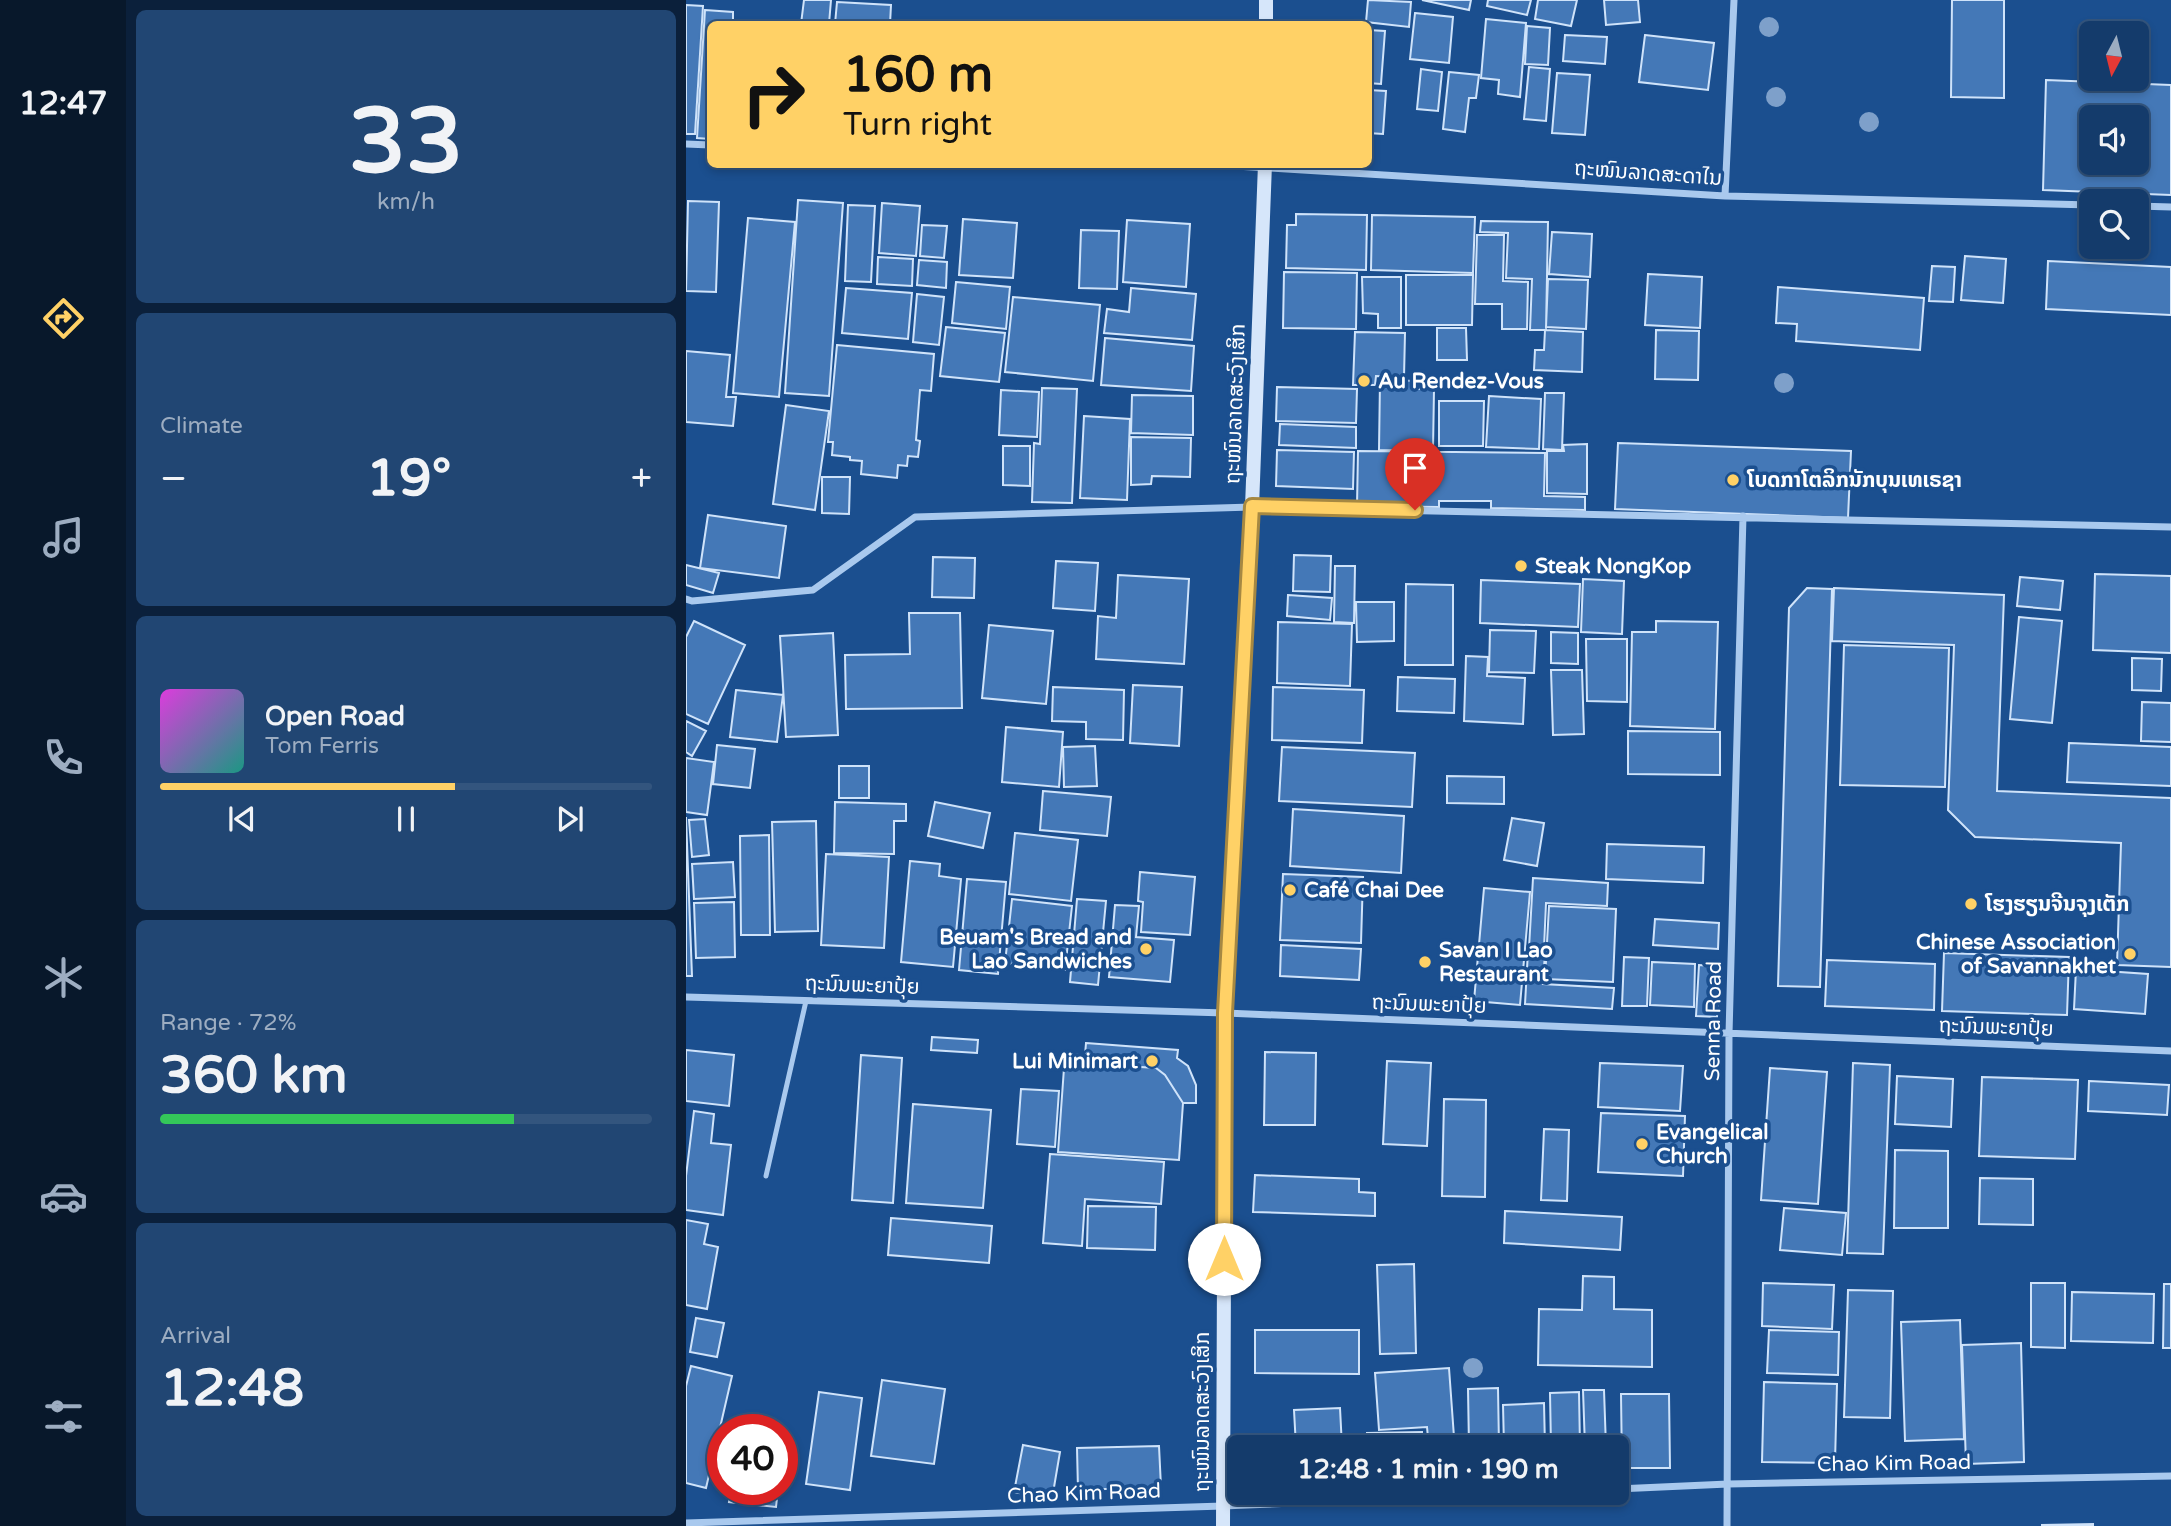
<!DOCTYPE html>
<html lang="en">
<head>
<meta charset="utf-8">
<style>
  :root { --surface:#143b6b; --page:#214673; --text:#f1f3f6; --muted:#9dadc1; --line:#33557e; --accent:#ffd166 }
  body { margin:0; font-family:"Varela Round","Noto Sans Lao",sans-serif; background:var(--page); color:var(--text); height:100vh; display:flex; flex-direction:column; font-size:26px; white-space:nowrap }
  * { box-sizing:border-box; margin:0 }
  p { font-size:23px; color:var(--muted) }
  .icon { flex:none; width:38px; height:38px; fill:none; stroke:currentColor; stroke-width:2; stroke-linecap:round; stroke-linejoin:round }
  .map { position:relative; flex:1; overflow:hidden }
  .drawer { display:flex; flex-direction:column; gap:10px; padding:10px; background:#0b203b; width:560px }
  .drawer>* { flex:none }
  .top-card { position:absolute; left:21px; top:21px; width:665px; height:147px; border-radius:10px; box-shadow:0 4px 10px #0003,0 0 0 2px var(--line); background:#ffd166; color:#111; overflow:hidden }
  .needle { width:46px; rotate:187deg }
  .fabs { position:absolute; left:1393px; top:21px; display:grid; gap:14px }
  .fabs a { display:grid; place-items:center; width:70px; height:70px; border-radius:10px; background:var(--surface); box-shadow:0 4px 10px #0003,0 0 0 2px var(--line); font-size:35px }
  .speed { position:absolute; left:21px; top:1414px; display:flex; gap:14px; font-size:35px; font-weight:700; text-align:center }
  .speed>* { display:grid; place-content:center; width:91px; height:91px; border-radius:50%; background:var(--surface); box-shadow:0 4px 10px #0003,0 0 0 2px var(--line); line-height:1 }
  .speed .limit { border:10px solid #d22; background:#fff; color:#111 }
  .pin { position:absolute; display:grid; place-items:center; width:60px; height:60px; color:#fff; margin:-72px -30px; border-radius:50% 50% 50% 0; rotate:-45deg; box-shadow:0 0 7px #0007 }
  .pin .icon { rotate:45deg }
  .me { position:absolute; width:77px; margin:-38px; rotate:0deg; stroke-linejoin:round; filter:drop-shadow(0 0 5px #0008) }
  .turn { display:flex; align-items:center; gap:24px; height:147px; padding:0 21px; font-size:32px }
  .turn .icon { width:91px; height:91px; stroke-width:2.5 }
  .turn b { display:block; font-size:49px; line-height:60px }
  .big { font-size:52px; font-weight:800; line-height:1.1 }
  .drawer .widget { flex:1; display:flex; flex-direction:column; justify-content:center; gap:10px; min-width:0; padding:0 24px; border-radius:10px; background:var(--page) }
  .drawer .dial { align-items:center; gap:0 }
  .dial b { font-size:91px; line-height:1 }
  .song { display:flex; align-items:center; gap:21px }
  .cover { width:84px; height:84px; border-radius:10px; background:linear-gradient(135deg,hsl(300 70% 55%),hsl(170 70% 35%)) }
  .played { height:7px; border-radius:4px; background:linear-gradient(90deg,var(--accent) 60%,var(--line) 60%) }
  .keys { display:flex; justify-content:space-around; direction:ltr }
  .heat { display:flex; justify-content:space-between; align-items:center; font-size:38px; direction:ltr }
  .charge { height:10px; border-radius:5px; background:linear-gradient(90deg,#34c759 72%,var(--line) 0) }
  .trip { position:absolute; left:541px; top:1435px; width:402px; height:70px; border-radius:10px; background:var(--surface); box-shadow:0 4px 10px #0003,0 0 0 2px var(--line); font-weight:800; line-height:70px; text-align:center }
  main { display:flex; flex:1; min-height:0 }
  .dock { display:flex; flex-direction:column; width:126px; justify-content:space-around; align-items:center; background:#08182b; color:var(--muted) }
  .dock .icon { width:49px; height:49px }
  .dock .current { color:var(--accent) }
  .dock b { font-size:32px; color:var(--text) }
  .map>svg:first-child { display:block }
  .building { fill:#4478b7; stroke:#cfe3fa; stroke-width:2; fill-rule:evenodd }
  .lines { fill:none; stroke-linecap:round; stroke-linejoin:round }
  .lane { stroke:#a9c9ee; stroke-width:5 }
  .street { stroke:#a9c9ee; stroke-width:7 }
  .secondary { stroke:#d6e6fa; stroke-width:14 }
  .tree { fill:#7ea0ca }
  .route-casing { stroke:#a68842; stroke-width:18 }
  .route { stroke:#ffd166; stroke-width:12 }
  .poi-dot { fill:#ffd166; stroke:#1b4f8f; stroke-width:2.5 }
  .labels { text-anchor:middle; stroke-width:7; stroke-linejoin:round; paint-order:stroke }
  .street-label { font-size:21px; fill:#fff; stroke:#1b4f8f }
  .poi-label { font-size:21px; font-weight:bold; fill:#fff; stroke:#1b4f8f; text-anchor:start }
</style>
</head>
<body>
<main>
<nav class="dock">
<b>12:47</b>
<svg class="icon current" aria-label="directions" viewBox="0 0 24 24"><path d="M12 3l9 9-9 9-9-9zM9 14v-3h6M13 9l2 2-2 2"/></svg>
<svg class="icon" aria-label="music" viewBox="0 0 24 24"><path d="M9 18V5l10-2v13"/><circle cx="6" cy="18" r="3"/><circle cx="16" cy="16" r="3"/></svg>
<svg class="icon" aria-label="phone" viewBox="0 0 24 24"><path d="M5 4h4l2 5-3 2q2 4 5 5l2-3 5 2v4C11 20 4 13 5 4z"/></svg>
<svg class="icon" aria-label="climate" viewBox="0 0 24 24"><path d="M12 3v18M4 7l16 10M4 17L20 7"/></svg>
<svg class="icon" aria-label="car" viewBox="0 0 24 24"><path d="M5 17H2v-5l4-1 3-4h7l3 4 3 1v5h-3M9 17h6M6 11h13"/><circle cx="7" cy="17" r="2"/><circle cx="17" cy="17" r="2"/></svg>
<svg class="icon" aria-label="filters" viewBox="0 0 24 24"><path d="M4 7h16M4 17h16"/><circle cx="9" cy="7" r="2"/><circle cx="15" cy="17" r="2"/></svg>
</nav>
<section class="drawer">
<div class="widget dial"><b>33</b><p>km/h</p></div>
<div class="widget"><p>Climate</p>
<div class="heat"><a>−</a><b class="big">19°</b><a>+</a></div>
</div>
<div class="widget">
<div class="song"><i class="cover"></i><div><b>Open Road</b><p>Tom Ferris</p></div></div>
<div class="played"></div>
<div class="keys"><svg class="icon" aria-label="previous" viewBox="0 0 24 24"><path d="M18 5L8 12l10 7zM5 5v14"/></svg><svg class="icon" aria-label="pause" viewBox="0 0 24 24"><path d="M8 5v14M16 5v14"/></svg><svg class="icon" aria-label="next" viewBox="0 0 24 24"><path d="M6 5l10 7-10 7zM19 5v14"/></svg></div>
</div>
<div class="widget"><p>Range · 72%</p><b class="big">360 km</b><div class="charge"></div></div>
<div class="widget"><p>Arrival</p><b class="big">12:48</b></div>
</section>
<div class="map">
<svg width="1485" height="1526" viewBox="0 0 1485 1526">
  <rect width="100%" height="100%" fill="#1b4f8f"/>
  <!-- building -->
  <path class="building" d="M118 0H145L143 24H115Z
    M682 0 725 2 723 27 680 22Z
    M736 0H785L783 10Z
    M802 0H845L841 15 801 6Z
    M852 0H891L885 26 849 19Z
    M918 0H952L954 22 920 25Z
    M1266 0H1318V98L1265 97Z
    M151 2 205 5 204 24H149Z
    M0 5 17 6 9 134H0Z
    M19 10 47 12V24H24V139L11 138Z
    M729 13 767 17 763 63 724 59Z
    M800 19 840 23 834 97 812 94 813 80 795 78Z
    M841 26 864 28 862 65 839 64Z
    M682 30 699 31 695 84 682 83Z
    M879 35 921 37 919 64 877 61Z
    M959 35 1028 43 1022 90 953 82Z
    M843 67 864 69 860 121 838 119Z
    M735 69 756 72 752 111 731 109Z
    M763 72 793 75 790 98H783L779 132 757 129Z
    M871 73 904 75 899 135 866 133Z
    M1360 80 1485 85V195L1357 190ZM1405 117H1451V163H1405Z
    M682 90 700 91 697 134 682 133Z
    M112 200 157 203 143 396 99 393Z
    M2 201 33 202 30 292 0 291Z
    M196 203 234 206 230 256 193 253Z
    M162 205 189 206 185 282 159 281Z
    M610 214 681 215 680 270 600 268 601 225H610Z
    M686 215 789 217 787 273 685 270Z
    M62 218 109 222 93 397 47 393Z
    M277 219 331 223 327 278 273 275Z
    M441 220 504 224 500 287 437 282Z
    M795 221 862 222 860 330H844L846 279 820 278 822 233 794 232Z
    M236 225 261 226 258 258 234 256Z
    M395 230 433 231 431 289 393 288Z
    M866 232 906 234 904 277 863 274Z
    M791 235H818L817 281 842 282 841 329H816V304H789Z
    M1279 256 1320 259 1317 303 1275 300Z
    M192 257 227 259 226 286 191 284Z
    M233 260 261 262 260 288 231 285Z
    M1362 261 1485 267V315L1360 309Z
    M1246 266 1269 267 1267 302 1243 301Z
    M598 272 671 273 670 329 597 328Z
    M962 274 1016 277 1014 328 959 325Z
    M720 275H787L786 325H720Z
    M676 277H715V328H692V314L677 313Z
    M862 279 902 280 900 329 860 327Z
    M270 282 324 287 320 329 266 323Z
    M1092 287 1238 298 1234 350 1110 341 1111 324 1090 323Z
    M160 288 226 293 222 339 156 333Z
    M445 288 510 294 506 340 418 333 421 309 443 312Z
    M231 294 258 297 253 345 227 342Z
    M327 297 414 305 407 381 319 372Z
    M260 327 319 333 313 382 254 376Z
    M751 328H780L781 360H751Z
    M859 330 897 332 896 372 848 370 849 350H858Z
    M970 330 1013 331 1012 380 969 379Z
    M669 332 719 333 718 377 690 376 689 385H667Z
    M419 338 508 346 505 391 415 385Z
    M151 345 248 354 245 391 234 390 230 440 234 441 232 457 222 456 221 466 212 465 211 478 175 474 176 461 164 460V457L146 455 147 442H142Z
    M0 351 44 355 40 397H50L47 426 0 422Z
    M694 380 733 381V389H748L747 451 693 450Z
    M591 387 671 389 670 423 590 421Z
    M356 388 391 389 386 503 346 502 348 443 354 444Z
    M315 390 353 392 351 437 313 435Z
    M859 393H878L876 450 857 449Z
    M446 395 507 396V435L445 433Z
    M803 396 855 399 853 449 800 447Z
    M753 401H798L797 446H753Z
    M100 405 143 411 129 510 87 504Z
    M398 416 444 419 441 500 394 498Z
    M594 424 670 427V448L593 445Z
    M445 437 505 438 504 477 466 476 465 484 445 485Z
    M932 443 1165 451 1162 518 929 509Z
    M901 444V494L861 493V451H878L877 445Z
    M317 446H344V486L317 485Z
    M591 450 668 452 667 489 590 486Z
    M672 451 859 453 858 496 899 497V510L805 508V501H753V507L671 506Z
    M136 477H164L163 514 136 513Z
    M22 515 100 526 93 578 14 568Z
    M608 555 645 556 644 592 607 591Z
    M247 557 289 558 288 598 246 597Z
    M370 561 412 563 409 611 367 608Z
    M0 565 33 573 27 593 0 585Z
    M649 566H669L668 623 648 622Z
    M1409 574 1485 576V653L1407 650Z
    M432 575 503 579 498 664 410 659 412 616 430 618Z
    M1334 577 1377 581 1374 610 1331 606Z
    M897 579 938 581 936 634 895 632Z
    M795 580 894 584 892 627 794 623Z
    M720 584 767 585V665H719Z
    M1121 588 1146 589 1134 987 1092 986 1103 608Z
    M1148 588 1318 595 1311 791 1485 798V967L1431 965 1435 843 1289 837 1262 810 1268 645 1146 641Z
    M602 595 646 598 644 620 601 616Z
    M670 602H708V641L671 642Z
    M223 613H274L276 708 160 709 159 655 224 654Z
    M1333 617 1376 621 1366 723 1324 719Z
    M8 621 59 645 22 724 0 714V637Z
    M970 621 1032 622 1029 729 944 726 946 632H970Z
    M592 622 666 624 664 686 591 683Z
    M303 625 367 631 360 704 296 698Z
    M804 630 850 631 848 673 803 672Z
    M865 632 892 633V664L865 663Z
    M147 633 152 735 100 737 94 636Z
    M900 639H941V702L901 701Z
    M1158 645 1263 648 1259 787 1154 785Z
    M780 656 802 657 801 676 839 678 837 724 778 721Z
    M1446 658 1476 659 1475 691 1446 690Z
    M865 670H896L898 734 867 735Z
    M712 677 769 679 768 713 711 711Z
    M447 685 496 687 493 746 444 743Z
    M367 687 438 690 437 740 400 739V722L366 721Z
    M587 687 678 690 676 743 586 740Z
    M50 690 97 695 91 742 44 737Z
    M1456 702 1485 703V742L1455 741Z
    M0 721 20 731 6 756 0 752Z
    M320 727 377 732 373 787 316 782Z
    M942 731 1034 732V775L942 774Z
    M1383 743 1485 747V786L1381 782Z
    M31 745 69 749 64 788 27 784Z
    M409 746 411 786 378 787 377 747Z
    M596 747 729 753 726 807 593 801Z
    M0 758 28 762 21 815 0 812Z
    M153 766H183V798H153Z
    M761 776 818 777V804L761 803Z
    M357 791 425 797 421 836 354 830Z
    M149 802 220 804V821H208V854L148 853Z
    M249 802 304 813 297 848 242 836Z
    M607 809 718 816 715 873 604 866Z
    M0 817 6 976H0Z
    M826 818 858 823 851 866 818 860Z
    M19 819 23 855 6 857 3 820Z
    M130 821 132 931 89 932 86 822Z
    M329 833 392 840 385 901 323 894Z
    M83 835 84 935H55L54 836Z
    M921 844 1018 847 1017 883 920 879Z
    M140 854 203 857 198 948 135 945Z
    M224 861 254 864 253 876 275 879 267 967 215 962Z
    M47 862 49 897 8 899 6 864Z
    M454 872 509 877 504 935 455 932 457 902 452 901Z
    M597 874 677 877 675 943 594 940Z
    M847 878 922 883 921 906 860 903 858 948H843Z
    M281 879 320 882 312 974 273 970Z
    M798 888 844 892 834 1005 788 1001Z
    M326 899 386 906 379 970 319 963Z
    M391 899 420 901 412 985 384 982Z
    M48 902 49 957 10 958 8 903Z
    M429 905 453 906 450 937 488 940 484 982 423 977Z
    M863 906 930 909 927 982 859 979Z
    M969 919 1033 923 1032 949 967 945Z
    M595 945 675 949 673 980 594 976Z
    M842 951 859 952 857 984 928 988 926 1009 839 1004Z
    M1258 953 1383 957 1381 1015 1256 1011Z
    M938 957 963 958 961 1006H936Z
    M1141 960 1249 964 1248 1010 1139 1006Z
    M966 962 1009 964 1008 1007 964 1005Z
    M1013 965 1034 967 1031 1017 1010 1016Z
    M1390 969 1462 974 1459 1014 1388 1009Z
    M246 1037 292 1040 291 1053 245 1050Z
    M400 1043 492 1050 491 1058 502 1066 510 1085V1103H497L479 1075 470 1068 424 1065 425 1057 399 1055Z
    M0 1050 48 1055 43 1106 0 1101Z
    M579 1052 630 1053 629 1125H578Z
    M379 1054 425 1057 424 1065 470 1068 479 1075 497 1103 493 1160 372 1152Z
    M175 1055 216 1058 207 1203 166 1200Z
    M701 1061 745 1063 741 1146 697 1144Z
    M914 1063 997 1066 994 1111 912 1107Z
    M1167 1063 1204 1065 1197 1254 1161 1253Z
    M1084 1068 1141 1072 1132 1204 1075 1200Z
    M1211 1076 1267 1079 1265 1127 1209 1124Z
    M1296 1077 1392 1080 1389 1159 1293 1156Z
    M1403 1081 1483 1085 1481 1115 1402 1111Z
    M335 1089 373 1091 369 1147 331 1144Z
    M758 1099 800 1100 799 1197 756 1196Z
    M227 1104 305 1110 297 1208 220 1203Z
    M8 1111 28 1114 25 1143 45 1145 37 1215 0 1210V1176Z
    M915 1113 999 1116 997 1176 912 1172Z
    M858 1129 883 1130 881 1201 855 1200Z
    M1209 1150 1262 1151V1228H1208Z
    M364 1154 478 1162 475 1204 399 1199 396 1246 357 1243Z
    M569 1175 673 1179V1192L689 1193V1216L567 1212Z
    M1294 1178 1347 1179V1225L1293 1224Z
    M402 1206 470 1207 469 1250 401 1248Z
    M1098 1208 1160 1213 1156 1255 1094 1250Z
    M819 1211 936 1217 934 1250 818 1243Z
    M205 1218 306 1226 303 1263 202 1255Z
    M0 1220 22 1224 18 1244 32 1247 21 1309 0 1305Z
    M728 1264 730 1353 694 1354 691 1265Z
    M897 1276 928 1277V1309L966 1310V1367L852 1365 853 1309 896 1310Z
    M1077 1283 1148 1285 1146 1329 1076 1326Z
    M1345 1283H1379V1348L1345 1347Z
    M1478 1284H1485V1348H1477Z
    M1162 1290 1207 1291 1204 1418 1158 1417Z
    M1386 1292 1468 1294 1467 1343 1385 1341Z
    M10 1318 38 1323 31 1357 4 1352Z
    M1274 1320 1278 1439 1219 1441 1215 1322Z
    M569 1330H673V1374L569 1373Z
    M1083 1330 1153 1332 1152 1375 1081 1373Z
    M1335 1343 1338 1462 1280 1464 1276 1345Z
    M5 1366 46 1376 20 1488 0 1483V1386Z
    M763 1368 768 1437 742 1438 741 1427 693 1430 689 1373Z
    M196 1380 259 1389 248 1464 185 1456Z
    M1078 1382 1151 1384 1149 1463 1076 1462Z
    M812 1388 813 1447H783L782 1389Z
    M897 1390H918L920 1447H899Z
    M133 1392 176 1398 164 1490 120 1484Z
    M893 1392 894 1447H865L864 1393Z
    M935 1394H983L984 1468H936Z
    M858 1403 859 1447H818L817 1405Z
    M654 1408 656 1447H610L608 1410Z
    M736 1432V1447H681V1433Z
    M337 1445 374 1452 366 1499 328 1492Z
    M473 1446 475 1487 392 1490 391 1448Z
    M45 1489H92L90 1507 43 1502Z
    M1407 1524V1526H1356V1525Z"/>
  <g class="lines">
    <!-- lane -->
    <path class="lane" d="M80 1176 120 1001"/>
    <!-- street -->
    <path class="street" d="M0 144 24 145
      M517 164 1039 196 1405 205
      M1039 196 1048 0
      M1451 206 1485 207
      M0 599 6 601 127 590 229 517 566 507 1485 527
      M0 997 539 1013 1485 1051
      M931 1489 1042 1484 1485 1476
      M0 1523 537 1506 839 1493
      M1041 1526 1043 1034 1057 516"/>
    <!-- secondary -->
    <path class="secondary" d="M580 24V0
      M537 1526 539 1013 566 507 579 164"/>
  </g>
  <!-- trees -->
  <g class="tree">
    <circle cx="1083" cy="27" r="10"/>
    <circle cx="1090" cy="97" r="10"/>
    <circle cx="1183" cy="122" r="10"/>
    <circle cx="1098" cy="383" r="10"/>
    <circle cx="787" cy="1368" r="10"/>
  </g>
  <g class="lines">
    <defs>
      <path id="route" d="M538 1259 539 1013 566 506 729 510"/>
    </defs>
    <!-- route casing -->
    <use href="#route" class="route-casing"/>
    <!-- route -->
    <use href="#route" class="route"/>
  </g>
  <!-- markers -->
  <g class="poi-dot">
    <circle cx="678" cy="381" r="7"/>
    <circle cx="1047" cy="480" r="7"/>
    <circle cx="835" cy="566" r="7"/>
    <circle cx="604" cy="890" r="7"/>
    <circle cx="1285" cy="904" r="7"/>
    <circle cx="460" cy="949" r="7"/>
    <circle cx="1444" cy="954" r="7"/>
    <circle cx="739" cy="962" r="7"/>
    <circle cx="466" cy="1061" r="7"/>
    <circle cx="956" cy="1144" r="7"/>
  </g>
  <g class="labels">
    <!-- street labels -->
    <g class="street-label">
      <text transform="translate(962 173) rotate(4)" y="7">ຖະໜົນລາດສະດາໄນ</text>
      <text transform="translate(549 404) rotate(-88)" y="7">ຖະໜົນລາດສະວົງເສິກ</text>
      <text transform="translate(176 985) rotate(2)" y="7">ຖະນົນພະຍາປຸ້ຍ</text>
      <text transform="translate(743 1004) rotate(2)" y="7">ຖະນົນພະຍາປຸ້ຍ</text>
      <text transform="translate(1027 1021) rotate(-89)" y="7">Senna Road</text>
      <text transform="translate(1310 1027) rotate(2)" y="7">ຖະນົນພະຍາປຸ້ຍ</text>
      <text transform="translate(516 1412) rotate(-90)" y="7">ຖະໜົນລາດສະວົງເສິກ</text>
      <text transform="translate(1208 1463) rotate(-1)" y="7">Chao Kim Road</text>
      <text transform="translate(398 1493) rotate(-2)" y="7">Chao Kim Road</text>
    </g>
    <!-- poi labels -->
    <g class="poi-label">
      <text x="692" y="388">Au Rendez-Vous</text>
      <text x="1061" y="487">ໂບດກາໂຕລິກນັກບຸນເທເຣຊາ</text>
      <text x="849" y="573">Steak NongKop</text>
      <text x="618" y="897">Café Chai Dee</text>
      <text x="1299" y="911">ໂຮງຮຽນຈີນຈຸງເຕັກ</text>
      <text x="446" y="944" text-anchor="end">Beuam's Bread and<tspan x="446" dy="24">Lao Sandwiches</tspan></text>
      <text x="1430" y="949" text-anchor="end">Chinese Association<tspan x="1430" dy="24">of Savannakhet</tspan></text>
      <text x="753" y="957">Savan I Lao<tspan x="753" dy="24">Restaurant</tspan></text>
      <text x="452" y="1068" text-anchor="end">Lui Minimart</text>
      <text x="970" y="1139">Evangelical<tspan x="970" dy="24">Church</tspan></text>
    </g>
  </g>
</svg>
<div class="fabs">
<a><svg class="needle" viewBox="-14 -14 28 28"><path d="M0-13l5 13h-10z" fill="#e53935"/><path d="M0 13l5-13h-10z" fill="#9dadc1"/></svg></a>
<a><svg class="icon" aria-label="sound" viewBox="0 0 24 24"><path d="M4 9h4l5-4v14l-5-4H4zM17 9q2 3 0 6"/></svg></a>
<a><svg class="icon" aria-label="search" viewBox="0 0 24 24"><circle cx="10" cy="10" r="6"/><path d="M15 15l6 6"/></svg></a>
</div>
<div class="speed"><div class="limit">40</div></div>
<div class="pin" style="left:729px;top:510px;background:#d93025"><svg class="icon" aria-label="arrive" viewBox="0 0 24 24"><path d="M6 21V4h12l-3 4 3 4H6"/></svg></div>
<svg class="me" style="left:538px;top:1259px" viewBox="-20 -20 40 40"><circle r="19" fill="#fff"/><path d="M0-13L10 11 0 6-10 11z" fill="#ffd166"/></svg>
<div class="trip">12:48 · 1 min · 190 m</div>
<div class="top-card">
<div class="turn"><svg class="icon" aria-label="right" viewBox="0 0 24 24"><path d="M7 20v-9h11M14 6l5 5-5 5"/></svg><div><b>160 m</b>Turn right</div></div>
</div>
</div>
</main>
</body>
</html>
